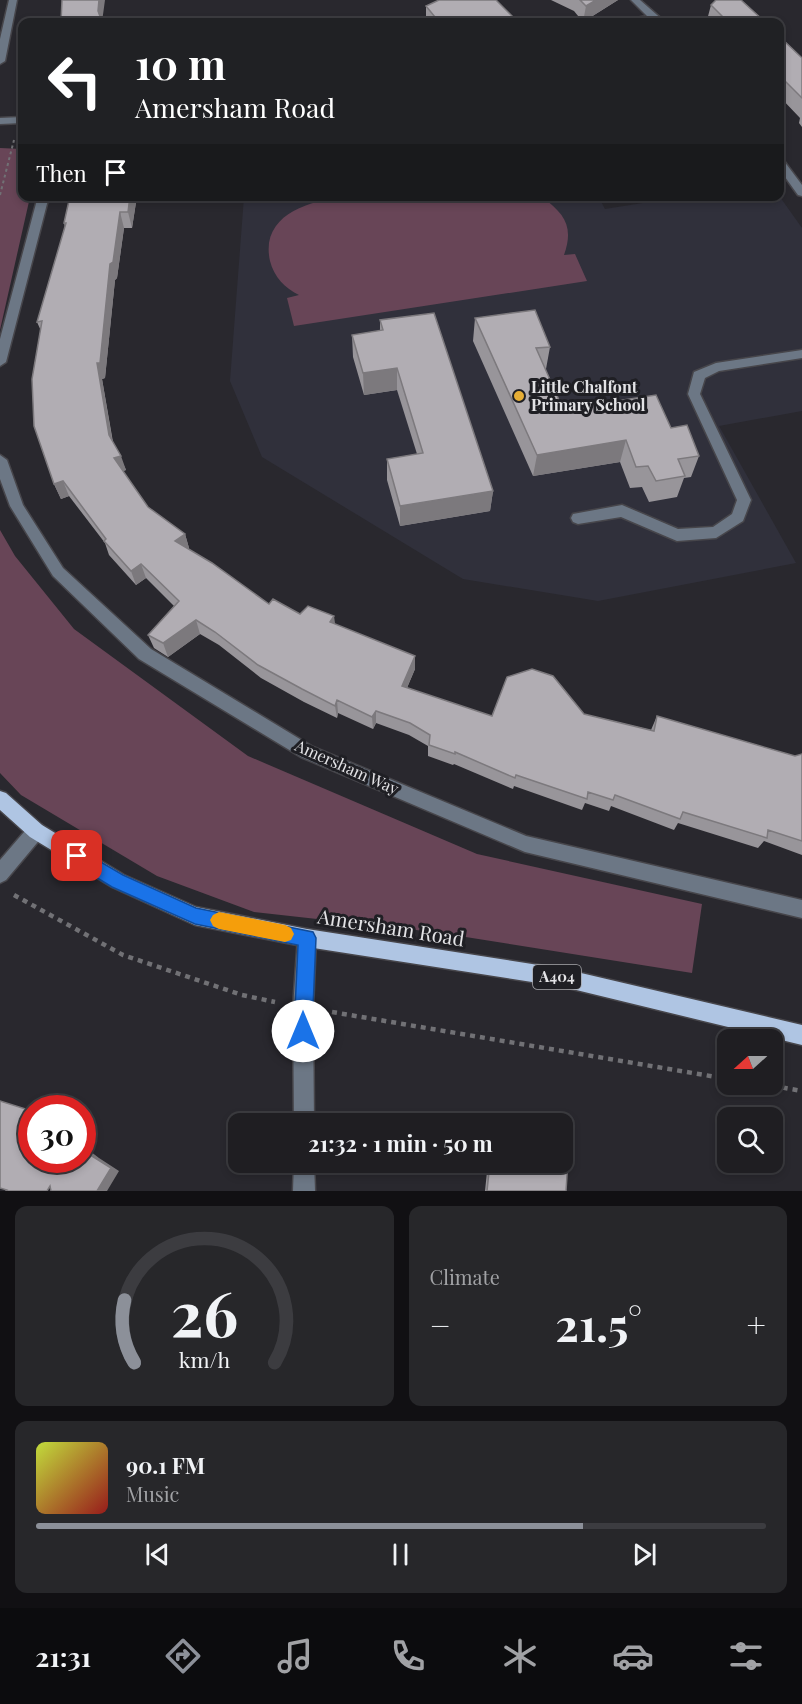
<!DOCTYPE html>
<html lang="en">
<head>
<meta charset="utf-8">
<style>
  :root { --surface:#1f1e22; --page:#27272a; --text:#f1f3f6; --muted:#a1a2a5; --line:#3c3c40; --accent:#8c9099 }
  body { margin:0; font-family:"Playfair Display",serif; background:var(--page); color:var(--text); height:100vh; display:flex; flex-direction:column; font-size:22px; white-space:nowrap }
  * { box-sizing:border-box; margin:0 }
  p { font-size:20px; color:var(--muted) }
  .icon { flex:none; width:33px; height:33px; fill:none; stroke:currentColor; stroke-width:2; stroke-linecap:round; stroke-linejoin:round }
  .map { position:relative; height:1191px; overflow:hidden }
  .panel { display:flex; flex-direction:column; gap:15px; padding:15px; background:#111013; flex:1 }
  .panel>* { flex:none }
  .guide { position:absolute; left:18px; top:18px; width:766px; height:183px; border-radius:12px; box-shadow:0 3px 9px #0003,0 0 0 2px var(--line); background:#202124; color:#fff; overflow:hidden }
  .needle { width:39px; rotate:249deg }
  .buttons { position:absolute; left:717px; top:1029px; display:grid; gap:12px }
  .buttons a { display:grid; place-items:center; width:66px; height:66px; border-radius:12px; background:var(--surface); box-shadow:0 3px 9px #0003,0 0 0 2px var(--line); font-size:30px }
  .speed { position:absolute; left:18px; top:1095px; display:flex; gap:12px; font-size:30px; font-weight:700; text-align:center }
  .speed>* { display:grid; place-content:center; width:78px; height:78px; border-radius:50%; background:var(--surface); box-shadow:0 3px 9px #0003,0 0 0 2px var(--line); line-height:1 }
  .speed .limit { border:9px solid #d22; background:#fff; color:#111 }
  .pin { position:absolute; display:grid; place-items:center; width:51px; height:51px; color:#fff; margin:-26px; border-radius:12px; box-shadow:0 3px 9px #0006 }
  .me { position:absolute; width:66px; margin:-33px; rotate:0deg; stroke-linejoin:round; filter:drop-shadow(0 0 4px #0008) }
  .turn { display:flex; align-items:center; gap:21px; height:126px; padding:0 18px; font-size:27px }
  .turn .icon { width:78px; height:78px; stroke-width:2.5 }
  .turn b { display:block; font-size:42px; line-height:51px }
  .then { display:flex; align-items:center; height:57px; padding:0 18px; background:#0003; gap:12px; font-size:22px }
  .big { font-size:45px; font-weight:700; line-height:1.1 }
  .panel .card { flex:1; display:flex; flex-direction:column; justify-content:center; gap:9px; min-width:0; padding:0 21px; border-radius:12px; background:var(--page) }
  .panel .dial { align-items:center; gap:0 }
  .dial svg { height:156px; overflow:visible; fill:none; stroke:var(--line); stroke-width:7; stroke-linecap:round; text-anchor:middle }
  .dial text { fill:var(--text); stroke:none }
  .song { display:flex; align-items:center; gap:18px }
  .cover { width:72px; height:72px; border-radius:9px; background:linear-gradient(135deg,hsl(70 70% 55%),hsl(0 70% 35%)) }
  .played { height:6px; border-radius:3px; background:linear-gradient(90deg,var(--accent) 75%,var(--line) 75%) }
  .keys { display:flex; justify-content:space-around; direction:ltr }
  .heat { display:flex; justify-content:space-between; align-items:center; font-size:33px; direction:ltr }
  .panel .tiles { flex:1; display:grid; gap:15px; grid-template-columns:1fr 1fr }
  .card:last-child { grid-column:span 2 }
  .trip { position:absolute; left:228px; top:1113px; width:345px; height:60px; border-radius:12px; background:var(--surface); box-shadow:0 3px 9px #0003,0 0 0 2px var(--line); font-weight:700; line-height:60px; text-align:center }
  .tabs { display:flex; height:96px; justify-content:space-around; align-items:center; background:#0c0c0e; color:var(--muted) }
  .tabs .icon { width:42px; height:42px }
  .tabs .active { color:var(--accent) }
  .tabs b { font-size:27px; color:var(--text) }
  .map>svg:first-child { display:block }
  .built { fill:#30303b }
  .green { fill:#684557 }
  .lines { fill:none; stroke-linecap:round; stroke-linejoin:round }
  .minor-casing { stroke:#47464b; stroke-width:3 }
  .major-casing { stroke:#47464b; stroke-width:3 }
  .path-far1 { stroke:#717175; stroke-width:2; stroke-dasharray:3 3; stroke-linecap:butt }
  .path { stroke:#717175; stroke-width:4.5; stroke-dasharray:5 5; stroke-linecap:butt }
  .minor { fill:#6c7785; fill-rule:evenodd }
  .major { fill:#afc5e3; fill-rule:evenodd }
  .wall { fill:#98959a }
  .shaded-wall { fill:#7c797d }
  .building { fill:#b1adb3; stroke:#7c797d; stroke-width:1.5 }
  .route { fill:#1a73e8; stroke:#114b97; stroke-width:1.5 }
  .slow { fill:#f59e0b }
  .poi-dot { fill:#e5ad36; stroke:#1f1f24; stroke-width:2 }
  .labels { text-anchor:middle; stroke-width:6; stroke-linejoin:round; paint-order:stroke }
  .shield { fill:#1f1f24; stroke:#a8a8ac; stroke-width:1.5 }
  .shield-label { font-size:15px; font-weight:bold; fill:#e3e3e6 }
  .poi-label { font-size:16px; font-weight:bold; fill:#e3e3e6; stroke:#1f1f24; text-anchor:start }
  .street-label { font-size:16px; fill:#e3e3e6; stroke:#1f1f24 }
  .near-street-label { font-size:20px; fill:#e3e3e6; stroke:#1f1f24 }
</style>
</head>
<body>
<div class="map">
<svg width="802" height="1191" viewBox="0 0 802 1191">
  <rect width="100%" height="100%" fill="#29282e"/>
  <!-- built -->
  <path class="built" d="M598 196 605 209 681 197H780L802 228V411L719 426 796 563 598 601 463 579 262 457 230 381 244 197Z"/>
  <!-- green -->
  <path class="green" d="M0 148 22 149V196L30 197 0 330Z
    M343 197H542C565 214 574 227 564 255L575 254 587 281 294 326 287 298 299 295C285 288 274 277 270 261 260 216 307 201 343 197Z
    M0 530 15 556 74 629 248 756 477 854 702 904 692 973 434 932 254 912 157 876 21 795 0 773Z"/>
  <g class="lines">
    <defs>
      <path id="minor" d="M9 0H17L5 61 0 64V39Z
        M631 0H640L665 22H655L653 20 625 22 626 20 647 16Z
        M22 117V123L0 124V118Z
        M780 160 784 161 802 185V196L798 195 780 170Z
        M38 196H49L6 362 0 366V339Z
        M802 350V358L719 371 705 378 700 394 751 500 743 521 716 538 677 541 621 517 578 524 573 522 571 518 573 514 622 505 678 529 713 527 732 514 737 500 688 394 694 372 716 363Z
        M0 455 7 460 23 505 63 568 151 649 313 747 526 836 802 900V918L525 852 301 757 139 659 53 576 10 506 0 479Z
        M36 823 42 825 45 831 42 837 6 880 0 883V860L30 825Z
        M307 929 314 931 316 938 313 1007 314 1124H294L293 1007 298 938 300 931Z
        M294 1162H314L315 1191H293Z"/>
      <path id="major" d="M0 791 6 793 42 825 124 875 196 907 307 929 564 969 802 1025V1045L564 987 307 947 195 925 112 887 30 837 0 810Z"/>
    </defs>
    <!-- minor casing -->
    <use href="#minor" class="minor-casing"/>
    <!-- major casing -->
    <use href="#major" class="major-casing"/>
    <!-- path-far1 -->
    <path class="path-far1" d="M0 195 14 140"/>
    <!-- path -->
    <path class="path" d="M14 895 123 955 242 995 275 1002
      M332 1012 728 1079
      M763 1084 802 1091"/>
    <!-- minor -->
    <use href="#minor" class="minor"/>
    <!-- major -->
    <use href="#major" class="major"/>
  </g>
  <!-- wall -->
  <path class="wall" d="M551 0H618L583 22 574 11Z
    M711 5 765 22H709L707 20Z
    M426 6 518 22H427L426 20Z
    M780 37 802 58V127L799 123 800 118 780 97Z
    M70 196H137L132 228H124L117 278 115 280 105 378 102 379 113 442 126 470 123 471 148 507 185 534 189 548V549L269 604 335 624 415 669 407 688 492 716 584 714 651 730 657 716 795 756 802 754V855L764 841 758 848 678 823 674 830 611 806 609 811 585 803 582 810 514 786 513 789 454 764 453 765 428 756V746L409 735 376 723 373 729 338 713 337 718 304 702 261 678 219 645 200 634 168 657 154 648 148 635 174 606 146 578 136 585 109 555 105 543 69 496 61 499 54 484 41 331 37 322 65 227 64 223Z
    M475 318 550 347 546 369H545L563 409 671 428 699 456 691 477 684 478 677 497 649 502 642 487 630 488 620 462 533 476 473 341Z
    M380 320 493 491 490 511 400 526 387 480V459L417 454 397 390 364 395 353 357 352 335 380 331Z
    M488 1162H562L566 1191H485Z"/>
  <!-- shaded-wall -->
  <path class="shaded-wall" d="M99 0H105L102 22 98 11Z
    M596 0H618L583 22 586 6Z
    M130 196H137L132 228 128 212Z
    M120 212 124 228 117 278 115 280 105 378 102 379 114 450 109 435 97 363 110 264Z
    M397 368V390L364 395 363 373Z
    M626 440 620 462 533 476 537 455Z
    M121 456 126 470 119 473 114 458Z
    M63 481 69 496 61 499 54 484Z
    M493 491 490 511 400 526V506Z
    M185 534 189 548 180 555 175 541Z
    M141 564 146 578 136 585 131 571Z
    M334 616 336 630 330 622Z
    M196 620 200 634 168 657 163 643Z
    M415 656V669L402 699V686Z
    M337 700 338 713 337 718 335 706Z
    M376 711V723L373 729 372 717Z
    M82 1145 99 1158 119 1171 107 1191H97L90 1155 82 1149Z"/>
  <!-- building -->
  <path class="building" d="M62 0H99L98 11 102 22H61Z
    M439 0H496L518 22H439L426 6Z
    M580 0H596L586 6Z
    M716 0H741L765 22H728L711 5Z
    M780 37 802 58V98L780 76Z
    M70 196H130L128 212H120L113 262 110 264 100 363H97L109 435 121 456 114 458 148 507 185 534 175 541 212 563 269 604 273 599 300 614 308 606 334 616 330 622 415 656 402 686 492 716 507 677 532 669 553 676 584 714 654 731 657 716 795 756 802 754V841L768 830 767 838 683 812 680 819 615 795 613 800 588 792 587 799 516 775 515 778 455 752V754L429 745 430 735 410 723 376 711 372 717 337 700 335 706 302 689 258 665 215 632 196 620 163 643 148 635 179 601 141 564 131 571 104 541 106 539 63 481 54 484 34 426 32 379 42 321 37 322 66 223H64Z
    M535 310 550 347 536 348 563 409 656 395 671 428 687 425 699 456 678 459 685 476 656 481 648 466 636 467 626 440 537 455 475 318Z
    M434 313 493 491 400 506 387 459 423 453 397 368 363 373 352 335 383 330 380 320Z
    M0 1101 32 1111V1160H82V1149L90 1155 111 1168 97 1191H51L50 1186 47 1191H6L7 1190 0 1188Z
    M562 1159 568 1160 566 1191H487L490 1162H562Z"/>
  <!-- route -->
  <path class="route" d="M77 848 123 875 196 908 313 932 316 938 312 1031 309 1037 303 1039 297 1037 294 1031 298 945 195 924 112 887 71 862 69 856 71 851Z"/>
  <!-- slow -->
  <path class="slow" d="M219 912 285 925 291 928 294 934 291 940 285 942 219 929 213 926 210 920 213 915Z"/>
  <!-- markers -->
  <circle class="poi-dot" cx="519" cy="396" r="6"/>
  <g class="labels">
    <!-- shield labels -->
    <rect class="shield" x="533" y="965" width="48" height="24" rx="4.5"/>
    <g class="shield-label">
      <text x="557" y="982">A404</text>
    </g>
    <!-- poi labels -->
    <g class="poi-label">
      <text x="531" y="393">Little Chalfont<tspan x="531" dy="18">Primary School</tspan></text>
    </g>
    <!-- street labels -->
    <g class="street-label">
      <text transform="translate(347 767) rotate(24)" y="6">Amersham Way</text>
    </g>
    <!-- near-street labels -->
    <g class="near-street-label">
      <text transform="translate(391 928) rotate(9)" y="7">Amersham Road</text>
    </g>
  </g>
</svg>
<div class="buttons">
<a><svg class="needle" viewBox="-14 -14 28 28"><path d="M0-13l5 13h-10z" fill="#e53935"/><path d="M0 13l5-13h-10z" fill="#a1a2a5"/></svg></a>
<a><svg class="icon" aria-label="search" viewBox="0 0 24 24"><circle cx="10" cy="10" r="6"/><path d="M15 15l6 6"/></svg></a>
</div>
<div class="speed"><div class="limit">30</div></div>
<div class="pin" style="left:77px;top:856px;background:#d93025"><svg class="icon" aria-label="arrive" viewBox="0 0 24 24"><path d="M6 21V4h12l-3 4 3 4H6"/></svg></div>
<svg class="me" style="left:303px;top:1031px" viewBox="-20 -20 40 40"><circle r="19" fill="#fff"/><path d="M0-13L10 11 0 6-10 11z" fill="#1a73e8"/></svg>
<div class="trip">21:32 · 1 min · 50 m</div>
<div class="guide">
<div class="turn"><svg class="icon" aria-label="left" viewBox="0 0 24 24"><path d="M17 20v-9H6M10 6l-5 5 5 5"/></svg><div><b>10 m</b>Amersham Road</div></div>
<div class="then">Then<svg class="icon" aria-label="arrive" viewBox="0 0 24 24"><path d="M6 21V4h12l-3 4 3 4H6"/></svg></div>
</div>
</div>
<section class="panel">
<div class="tiles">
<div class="card dial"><svg viewBox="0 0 100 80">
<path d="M14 69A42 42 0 1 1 86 69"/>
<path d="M14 69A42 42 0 0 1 9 37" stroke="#8c9099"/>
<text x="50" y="56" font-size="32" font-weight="700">26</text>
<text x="50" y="72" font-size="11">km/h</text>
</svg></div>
<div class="card"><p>Climate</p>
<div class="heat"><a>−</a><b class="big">21.5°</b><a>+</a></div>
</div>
<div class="card">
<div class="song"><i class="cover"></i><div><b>90.1 FM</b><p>Music</p></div></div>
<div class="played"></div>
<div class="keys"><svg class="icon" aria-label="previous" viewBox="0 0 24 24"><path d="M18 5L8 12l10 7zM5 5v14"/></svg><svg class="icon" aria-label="pause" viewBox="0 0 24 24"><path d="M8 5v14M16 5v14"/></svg><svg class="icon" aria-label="next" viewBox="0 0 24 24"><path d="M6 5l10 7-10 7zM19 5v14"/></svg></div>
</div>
</div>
</section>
<nav class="tabs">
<b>21:31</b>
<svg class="icon active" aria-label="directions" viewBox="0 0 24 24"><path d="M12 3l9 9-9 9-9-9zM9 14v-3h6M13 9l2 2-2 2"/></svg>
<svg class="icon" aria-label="music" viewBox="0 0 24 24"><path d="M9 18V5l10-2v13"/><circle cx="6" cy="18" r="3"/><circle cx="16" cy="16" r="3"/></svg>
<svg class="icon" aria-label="phone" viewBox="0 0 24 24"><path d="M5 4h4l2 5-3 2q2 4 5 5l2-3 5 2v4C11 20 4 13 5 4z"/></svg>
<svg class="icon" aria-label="climate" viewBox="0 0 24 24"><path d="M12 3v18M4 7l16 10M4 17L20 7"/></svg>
<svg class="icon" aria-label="car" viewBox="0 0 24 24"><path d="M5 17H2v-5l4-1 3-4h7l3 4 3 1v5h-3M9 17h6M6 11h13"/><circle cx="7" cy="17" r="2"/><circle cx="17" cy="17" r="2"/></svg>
<svg class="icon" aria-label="filters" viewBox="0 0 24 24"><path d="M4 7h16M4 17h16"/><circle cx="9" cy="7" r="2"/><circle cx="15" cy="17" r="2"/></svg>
</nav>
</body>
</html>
